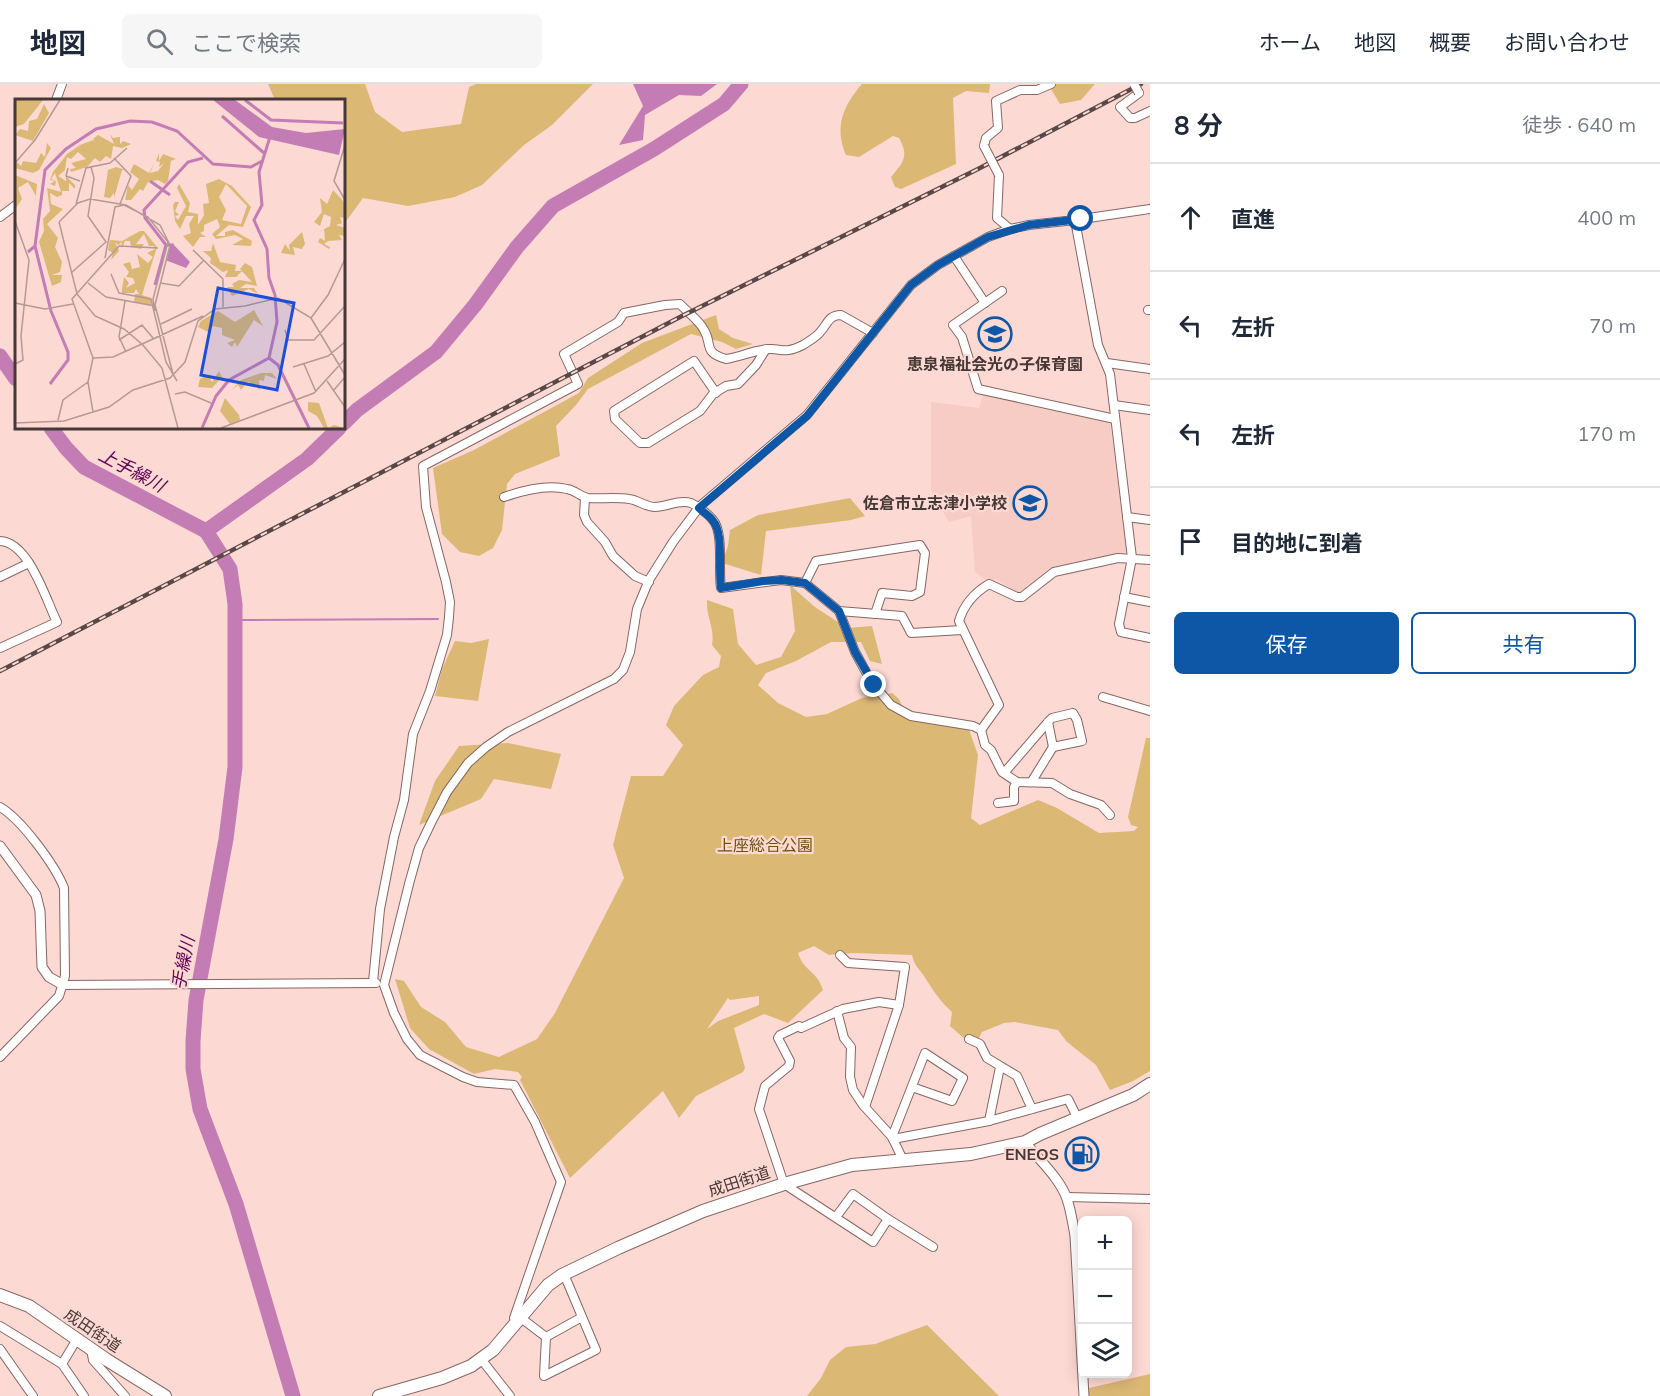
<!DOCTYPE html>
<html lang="ja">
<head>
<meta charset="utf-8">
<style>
  body { margin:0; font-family:Mulish,"Noto Sans JP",sans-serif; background:#f6f6f7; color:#1f2937 }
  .controls { position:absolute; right:18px; bottom:18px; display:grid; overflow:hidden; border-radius:9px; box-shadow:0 3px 15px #0003 }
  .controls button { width:54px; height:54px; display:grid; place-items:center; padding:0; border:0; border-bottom:2px solid #e0e1e3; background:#fff; color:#1f2937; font:30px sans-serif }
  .stop { position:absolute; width:18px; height:18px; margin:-14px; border:4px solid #0d57a6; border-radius:50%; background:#fff }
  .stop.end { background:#0d57a6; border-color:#fff; box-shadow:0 2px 6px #0008 }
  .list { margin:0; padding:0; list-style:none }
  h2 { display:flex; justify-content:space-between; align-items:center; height:78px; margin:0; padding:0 24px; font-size:26px }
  h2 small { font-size:20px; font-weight:400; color:#747a83 }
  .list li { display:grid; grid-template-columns:39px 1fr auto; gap:18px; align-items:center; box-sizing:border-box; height:108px; padding:0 24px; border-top:2px solid #e0e1e3 }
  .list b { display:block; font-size:22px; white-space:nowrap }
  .list em { font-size:20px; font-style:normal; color:#747a83 }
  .actions { display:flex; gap:12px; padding:18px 24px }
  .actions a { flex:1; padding:14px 0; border:2px solid #0d57a6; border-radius:9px; text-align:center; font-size:21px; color:#0d57a6 }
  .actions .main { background:#0d57a6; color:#fff }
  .icon { flex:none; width:33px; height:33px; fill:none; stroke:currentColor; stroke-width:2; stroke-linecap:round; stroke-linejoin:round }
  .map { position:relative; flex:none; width:1150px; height:1312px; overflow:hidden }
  header { display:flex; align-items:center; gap:36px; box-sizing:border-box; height:84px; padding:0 30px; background:#fff; border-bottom:2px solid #e0e1e3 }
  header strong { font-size:28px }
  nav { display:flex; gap:33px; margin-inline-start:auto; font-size:21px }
  .search { width:420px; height:54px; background:#f6f6f7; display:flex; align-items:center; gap:15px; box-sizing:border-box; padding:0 21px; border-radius:9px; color:#747a83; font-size:22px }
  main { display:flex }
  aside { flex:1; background:#fff }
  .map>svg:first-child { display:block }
</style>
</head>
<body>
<header>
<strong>地図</strong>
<div class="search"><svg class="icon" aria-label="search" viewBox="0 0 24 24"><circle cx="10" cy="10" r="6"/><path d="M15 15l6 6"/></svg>ここで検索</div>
<nav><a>ホーム</a><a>地図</a><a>概要</a><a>お問い合わせ</a></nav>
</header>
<main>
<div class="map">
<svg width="1150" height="1312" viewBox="0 0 1150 1312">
  <rect width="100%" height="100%" fill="#fdd9d4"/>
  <polygon fill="#f7ccc5" points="983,310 1110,338 1127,468 1051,483 1018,509 996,495 986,496 975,488 971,432 949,438 931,406 931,318 979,324"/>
  <g fill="#dcb875" fill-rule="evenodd">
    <polygon points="268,0 365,0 375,28 402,48 461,40 469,3 476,0 593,0 552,41 524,61 482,101 455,113 408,122 363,114 344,140 344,16 275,16"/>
    <path d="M 862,0 L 990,0 L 989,9 L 966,7 L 953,14 L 956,80 L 901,105 L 895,103 L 891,93 C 904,78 909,72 899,54 L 893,52 L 859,73 L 846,71 C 834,43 843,22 862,0 Z"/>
    <polygon points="1048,0 1095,0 1081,16 1060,20"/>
    <polygon points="716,231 719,245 733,254 753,260 736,265 722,258 691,250 588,305 576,321 556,342 560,372 515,390 507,400 502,446 493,464 479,472 460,468 442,450 433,384 474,366 579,309 588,294 642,259"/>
    <polygon points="850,414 865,432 851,436 766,447 761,491 722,479 728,462 730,446 758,431"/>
    <path d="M 790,501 L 815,523 L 847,544 L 872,542 L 882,580 L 870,577 L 861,558 L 831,558 L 796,577 L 766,589 L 758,601 L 778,619 L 806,633 L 827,630 L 862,614 L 892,609 L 899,615 L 906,631 L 968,643 L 978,671 L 971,734 L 980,741 L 1038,716 L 1057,724 L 1099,749 L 1134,747 L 1138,743 L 1131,741 L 1128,733 L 1146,654 L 1150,654 L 1150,987 L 1133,997 L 1110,1006 L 1096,981 L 1067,958 L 1058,946 L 1015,938 L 1004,939 L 982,948 L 974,963 L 950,942 L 952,928 C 941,918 935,909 927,897 C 921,885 916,886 912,871 L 854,869 L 829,871 L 814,862 L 798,869 C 804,888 817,886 823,906 L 788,939 L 764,930 L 734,944 L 745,984 L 743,988 L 696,1012 L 679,1034 L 663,1007 L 570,1094 L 520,996 L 522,993 L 518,988 L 495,985 L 474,990 L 429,965 L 410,944 L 395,895 L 404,897 L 421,923 L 445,938 L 466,963 L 499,973 L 537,955 L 555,929 L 624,794 L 613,761 L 631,692 L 663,692 L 683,661 L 666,641 L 674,622 L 703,591 L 719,583 L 721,572 L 712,561 C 715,543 706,534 707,516 L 733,525 L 738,560 L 756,581 L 781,573 L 795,547 ZM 759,912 L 759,921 L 718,937 L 707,945 L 728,914 L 730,916 Z"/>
    <polygon points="489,555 478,617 435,612 442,585 455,557 471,559"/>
    <polygon points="508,659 561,670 551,705 494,695 481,715 419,741 435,697 459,662"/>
    <polygon points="927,1241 999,1312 807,1312 821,1294 830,1276 846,1263 875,1260"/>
    <polygon points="1150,1290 1150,1312 1089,1312 1089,1304"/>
  </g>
  <polygon fill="#c47cb5" points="633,0 717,0 701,12 679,11 645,31 643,56 619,61 643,22"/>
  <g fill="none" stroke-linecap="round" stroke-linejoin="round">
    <polyline stroke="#c47cb5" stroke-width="2" points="235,536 438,535"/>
    <g stroke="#c47cb5" stroke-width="15">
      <polyline points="0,272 16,295"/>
      <polyline points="344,339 357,326 436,268 475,221 517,163 553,122 654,65 724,20 741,0"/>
      <polyline points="51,344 66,364 84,383 206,447"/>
      <polyline points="206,447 230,485 235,520 235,683 226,755 196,916 193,957 193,985 200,1025 236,1120 293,1312"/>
      <polyline points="206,447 307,375 339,344"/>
    </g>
    <defs>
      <g id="minor">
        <polyline points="1139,9 1120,23 1130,34 1135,34 1150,27"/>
        <polyline points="56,16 62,0"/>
        <polyline points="984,62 986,54 998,44 996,17 1020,6 1037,6 1051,0"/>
        <polyline points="999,91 997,134 1010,145"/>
        <polyline points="0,133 16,121"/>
        <polyline points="1075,136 1098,261 1110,290 1132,474 1119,540 1121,548 1150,554"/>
        <polyline points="954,172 985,219"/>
        <polyline points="1002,207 953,241 962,253 978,305 1115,335"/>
        <polyline points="1148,226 1150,226"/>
        <polyline points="1107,279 1150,285"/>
        <polyline points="716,309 694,277 614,327 615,335 640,359 648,359 700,327 713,310 726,302 738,300 756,281 766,265"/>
        <polyline points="1114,321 1150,326"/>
        <path d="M 504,413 C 524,406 547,400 567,405 C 575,406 581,413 588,414 C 601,415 615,413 629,415 C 638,416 646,423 655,423 C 667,423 679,415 691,419 C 698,422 708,430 713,436 C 724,449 718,486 721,504 L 781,496 L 805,499 L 839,527 L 855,568 L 866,588 L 874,601 L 891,621 L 911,632 L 973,642 L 981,646 L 985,661 L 991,666 L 1002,688 L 1017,698 L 1052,699 L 1070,710 L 1101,721 L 1110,731"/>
        <polyline points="585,414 584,431 587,438 605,458 613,472 635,492 649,498"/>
        <polyline points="1127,433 1150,436"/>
        <path d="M 0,457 C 29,458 46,516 57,538 L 0,564"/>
        <polyline points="0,493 29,479"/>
        <polyline points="805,499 816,477 920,461 925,469 920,508 912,512 882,509 875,530"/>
        <polyline points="1124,513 1150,518"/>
        <polyline points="839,527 902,532 911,549 962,546"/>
        <polyline points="1103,613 1150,627"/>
        <path d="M 981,646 L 999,621 L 959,537 C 964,520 974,509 989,500 L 1017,513 L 1022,513 L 1054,488 L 1118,474 L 1150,476"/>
        <polyline points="1004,689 1048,638 1052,634 1073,629 1077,636 1082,657 1053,663 1048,638"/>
        <polyline points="1032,697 1053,663"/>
        <polyline points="998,719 1014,717 1014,703 1017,698"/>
        <path d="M 0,723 C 21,735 55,781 64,804 L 65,892 L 59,912 L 0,973"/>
        <polyline points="840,871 848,879 905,883 899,921 865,1023"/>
        <path d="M 373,898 L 380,825 L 394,753 L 404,716 L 413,650 L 430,607 L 447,551 L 449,533 L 450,518 L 446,498 L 426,423 L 423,382 L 578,300 L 564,270 L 618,238 L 624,229 L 665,221 L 680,220 C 687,228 699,236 704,246 C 713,260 702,268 726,275 C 739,273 750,268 762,266 C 781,262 781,272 803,261 C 809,257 817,253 821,247 C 828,239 829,231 841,231 L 873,249"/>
        <polyline points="63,901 376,899"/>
        <polyline points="899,921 879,918 843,925 801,944 799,942 780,951 778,954 790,977 789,982 765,1002 759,1025 784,1100 873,1158 888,1135 933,1163"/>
        <polyline points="837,927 844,954 851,963 850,993 853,1006 863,1021 892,1053 903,1076"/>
        <polyline points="969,955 980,960 987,974 1017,992 1032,1025"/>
        <polyline points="989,1037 1000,983"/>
        <polyline points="892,1053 925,969 963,994 952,1017 912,1003"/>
        <polyline points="893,1055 989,1037 1068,1015 1078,1035"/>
        <polyline points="1067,1113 1150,1115"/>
        <polyline points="836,1133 853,1110 888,1135"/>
        <polyline points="564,1190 596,1266 544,1292 546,1253 582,1233"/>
        <polyline points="521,1234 546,1253"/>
        <polyline points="518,1237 514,1234 561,1098 535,1038 514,1001 477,998 463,993 420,971 407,955 394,929 384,901 409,800 419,764 431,739 447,708 468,679 486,663 508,648 614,595 623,586 630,568 637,525 649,496 673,458 700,422 807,331 911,201 938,181 988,153 1010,145 1029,141 1075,136 1150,125"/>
        <polyline points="0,1242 62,1280 84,1312"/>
        <polyline points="0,1265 33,1312"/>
        <polyline points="91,1265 93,1276 125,1312"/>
        <polyline points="481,1275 510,1312"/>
        <polyline points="62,1280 77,1255"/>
      </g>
      <g id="tertiary">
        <polyline points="0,762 36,811 40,827 42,883 49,893 63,901"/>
        <path d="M 1025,1058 C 1038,1075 1060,1094 1067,1115 C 1071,1127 1073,1140 1075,1152 L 1084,1312"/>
      </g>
      <g id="trunk">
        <polyline points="0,1211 29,1222 107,1276 165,1312"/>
        <polyline points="379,1312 442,1294 471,1282 493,1266 548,1201 562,1191 618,1164 703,1127 784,1100 852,1081 971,1070 1025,1058 1040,1050 1133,1011 1150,1000"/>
      </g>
    </defs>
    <use href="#minor" stroke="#866762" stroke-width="10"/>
    <use href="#tertiary" stroke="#866762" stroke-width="11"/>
    <use href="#trunk" stroke="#866762" stroke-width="14"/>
    <use href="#minor" stroke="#fff" stroke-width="8"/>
    <use href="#tertiary" stroke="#fff" stroke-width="9"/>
    <use href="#trunk" stroke="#fff" stroke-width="12"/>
    <defs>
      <polyline id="rail" points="0,587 682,232 978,85 1141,0"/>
    </defs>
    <use href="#rail" stroke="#594846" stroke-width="4.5"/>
    <use href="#rail" stroke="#fdd9d4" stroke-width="2" stroke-dasharray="7" stroke-linecap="butt"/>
    <defs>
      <g id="minor-bridge">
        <polyline points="1134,0 1139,9"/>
        <polyline points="984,62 999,91"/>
      </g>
    </defs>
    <use href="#minor-bridge" stroke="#866762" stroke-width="10" stroke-linecap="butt"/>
    <use href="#minor-bridge" stroke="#fff" stroke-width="8"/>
  </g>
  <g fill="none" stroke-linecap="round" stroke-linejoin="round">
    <path stroke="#0d57a6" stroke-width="8" d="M 874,601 L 855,568 L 839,527 L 805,499 L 782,496 L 763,497 L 721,504 C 718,486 724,449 713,437 C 710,432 703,428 699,424 L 807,332 L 911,201 L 938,181 L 988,153 L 1029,141 L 1081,135"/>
  </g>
  <defs>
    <symbol id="school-ring" viewBox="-11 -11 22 22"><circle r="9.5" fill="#fdd9d4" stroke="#0d57a6" stroke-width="1.5"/><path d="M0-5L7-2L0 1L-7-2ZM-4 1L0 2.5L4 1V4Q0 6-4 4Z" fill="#0d57a6"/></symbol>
    <symbol id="fuel-ring" viewBox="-11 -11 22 22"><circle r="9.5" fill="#fdd9d4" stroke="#0d57a6" stroke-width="1.5"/><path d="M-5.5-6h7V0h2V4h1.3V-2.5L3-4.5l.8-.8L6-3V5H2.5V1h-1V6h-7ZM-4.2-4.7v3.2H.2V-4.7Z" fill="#0d57a6"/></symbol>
  </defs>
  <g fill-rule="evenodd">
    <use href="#school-ring" x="976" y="231" width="38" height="38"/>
    <use href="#school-ring" x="1011" y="400" width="38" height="38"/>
    <use href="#fuel-ring" x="1063" y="1051" width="38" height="38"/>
  </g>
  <g text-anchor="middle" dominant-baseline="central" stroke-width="4.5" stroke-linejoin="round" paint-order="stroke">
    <g font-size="16" font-weight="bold" fill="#463836" stroke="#fdd9d4" text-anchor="end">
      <text x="995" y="280" text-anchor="middle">恵泉福祉会光の子保育園</text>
      <text x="1007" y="419">佐倉市立志津小学校</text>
      <text x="1059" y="1070">ENEOS</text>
    </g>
    <g font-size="16" fill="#6e500d" stroke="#fdd9d4">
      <text x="765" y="761">上座総合公園</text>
    </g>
    <g font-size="16" fill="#463836" stroke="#fdd9d4">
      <text transform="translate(739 1097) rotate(-18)">成田街道</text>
      <text transform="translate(93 1246) rotate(34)">成田街道</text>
    </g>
    <g font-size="18" font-style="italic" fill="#600454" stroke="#fdd9d4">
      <text transform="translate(132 386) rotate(28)">上手繰川</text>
      <text transform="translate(183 879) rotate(-79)">手繰川</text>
    </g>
  </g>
  <g transform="translate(15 15)">
    <rect width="330" height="330" fill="#fdd9d4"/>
    <path d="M 0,1 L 28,1 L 9,25 L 0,28 ZM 29,5 L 34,14 L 18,42 L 0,36 L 5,30 L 13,32 L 14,22 L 22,20 ZM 95,35 L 98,39 L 105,38 L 105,45 L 108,42 L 116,45 L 107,49 L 98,47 L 96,60 L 91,57 L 85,63 L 80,59 L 72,68 L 56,73 L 55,70 L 61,69 L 56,64 L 71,60 L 63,53 L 56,60 L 52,58 L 50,71 L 43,77 L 51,82 L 51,77 L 60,86 L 60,90 L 54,84 L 54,92 L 47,92 L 47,96 L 42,98 L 35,94 L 36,105 L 48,110 L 32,125 L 43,139 L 40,148 L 47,163 L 45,173 L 37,176 L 47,176 L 46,183 L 37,187 L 24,143 L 29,132 L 28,120 L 35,112 L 32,89 L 46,93 L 40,74 L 36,80 L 41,82 L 40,87 L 35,85 L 40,82 L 35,81 L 38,73 L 52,55 L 65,46 L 78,41 L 80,44 L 78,40 L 83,36 L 99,45 ZM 32,44 L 36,49 L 24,71 L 18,74 L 0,69 L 2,63 L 6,67 L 8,62 L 21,64 L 26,54 L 30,58 ZM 144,54 L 144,62 L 148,55 L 161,60 L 156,62 L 153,82 L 150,85 L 143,81 L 133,83 L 128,92 L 125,90 L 116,101 L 110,101 L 113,86 L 117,91 L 124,80 L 115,73 L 119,65 L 134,74 L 139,64 L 135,74 L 143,72 L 149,64 L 144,68 L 145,63 L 141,62 ZM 101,68 L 111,71 L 107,71 L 99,99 L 99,94 L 95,99 L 89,98 L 93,71 ZM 0,76 L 22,85 L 20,106 L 21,97 L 13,83 L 3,89 L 7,100 L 1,109 ZM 204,80 L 217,87 L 236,108 L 228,128 L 214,126 L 201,137 L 210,137 L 210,133 L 218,131 L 237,142 L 236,147 L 217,146 L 228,140 L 220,136 L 201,140 L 197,135 L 205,128 L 202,120 L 189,126 L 189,132 L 185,134 L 191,138 L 185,138 L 178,148 L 168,137 L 176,134 L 174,125 L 179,117 L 171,117 L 165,130 L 160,122 L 158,106 L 160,103 L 164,103 L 160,112 L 164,116 L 160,117 L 163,121 L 171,107 L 162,89 L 164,85 L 175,104 L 173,113 L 183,115 L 183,126 L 189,116 L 188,105 L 194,104 L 191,85 ZM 211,85 L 232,107 L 226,125 L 207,121 L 211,111 L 204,98 ZM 318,91 L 330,104 L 330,119 L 325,118 L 327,124 L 321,126 L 330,129 L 330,137 L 324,136 L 327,141 L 313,142 L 309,145 L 315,148 L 314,150 L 303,143 L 305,139 L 310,142 L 309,130 L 302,134 L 315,127 L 316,118 L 309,115 L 305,127 L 299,123 L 307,113 L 305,99 L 312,105 ZM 125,132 L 129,132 L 142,148 L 127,196 L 136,199 L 136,206 L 119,203 L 120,195 L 124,195 L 121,190 L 119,194 L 107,194 L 107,190 L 109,178 L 114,184 L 111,189 L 120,184 L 118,179 L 111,178 L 114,173 L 108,165 L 115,163 L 117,170 L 125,168 L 122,155 L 133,164 L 138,158 L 132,154 L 140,150 L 139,147 L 134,147 L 129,135 L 121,145 L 129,145 L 126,150 L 116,148 L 115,142 L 110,142 L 108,147 L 106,149 L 107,143 L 103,146 L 100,143 L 104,152 L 96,161 L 98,154 L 93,151 L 95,141 L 107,142 ZM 287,133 L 290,145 L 287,150 L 278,148 L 280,156 L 266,154 L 270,145 L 275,152 L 274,146 ZM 198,144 L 205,163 L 221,166 L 220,172 L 227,172 L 221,178 L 210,178 L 213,171 L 208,173 L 195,164 L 196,159 L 188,152 L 196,152 ZM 230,164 L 237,168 L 242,187 L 231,185 L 225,189 L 239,189 L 243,195 L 234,190 L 217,197 L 212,188 L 219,188 L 217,185 L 224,181 L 237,183 L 225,170 ZM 239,211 L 248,227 L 239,221 L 222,248 L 220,243 L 217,248 L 212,244 L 220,241 L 207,236 L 207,229 L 198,227 L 193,233 L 183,228 L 186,222 L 203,212 L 220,223 ZM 204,272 L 207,278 L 197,289 L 183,288 L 185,280 L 193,276 L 197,283 ZM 246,274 L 257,274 L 262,280 L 250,276 L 249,282 L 244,281 L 245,291 L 233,282 L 226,291 L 223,286 L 216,292 L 226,281 ZM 210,299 L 224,316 L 225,321 L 215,325 L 205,312 ZM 293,303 L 304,304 L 313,329 L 319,326 L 329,329 L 309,329 L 302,317 L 293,312 Z" fill="#dcb875" fill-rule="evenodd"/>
    <path d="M 198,1 L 220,1 L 257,28 L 291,34 L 330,30 L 324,56 L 244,38 ZM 158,145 L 175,163 L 171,169 L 153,162 Z" fill="#c47cb5"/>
    <path fill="none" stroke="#c47cb5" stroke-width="3" d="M 230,1 L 256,21 L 328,24M 207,17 L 249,54M 135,82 L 155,96M 20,147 L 30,71 L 51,50 L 81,30 L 115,22 L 137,23 L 162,32 L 198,65 L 236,68 L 247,62M 13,153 L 20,147 L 36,212 L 53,253 L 53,261 L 35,285M 153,162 L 157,146 L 151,146 L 130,119 L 129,111 L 173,63 L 188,59M 140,186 L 151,146M 254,259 L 262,223 L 260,196 L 254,179 L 252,150 L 239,121 L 247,106 L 244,73 L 255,38M 254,259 L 263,266 L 294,329M 187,329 L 201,297 L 214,281 L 254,259"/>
    <path fill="none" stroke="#b49995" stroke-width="1.5" d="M 330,46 L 319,82 L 330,101M 99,59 L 116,77 L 105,105M 0,64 L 20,41 L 45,1M 53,69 L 51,77 L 65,82M 61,105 L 71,69 L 95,64 L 112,49M 0,122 L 14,161 L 6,237 L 8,261 L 0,265M 44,123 L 63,104 L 75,100 L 111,106 L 145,126 L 155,146 L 140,206 L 158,275M 44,123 L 62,195 L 80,217 L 109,230 L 127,245 L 188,217M 178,151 L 208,180 L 208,208M 90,159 L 100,108 L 109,106 L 133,118 L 153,143 L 138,200 L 140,212M 56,174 L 91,143 L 73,117 L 79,79 L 76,68M 96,175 L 104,194 L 136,200 L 151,263 L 162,282M 73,184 L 91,198 L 140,207M 145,184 L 164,187 L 188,162M 110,202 L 104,238 L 111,253M 0,204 L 30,210 L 58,205M 296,219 L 330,276M 146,225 L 177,210M 270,231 L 273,241 L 299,241 L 330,207M 104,241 L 127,226 L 138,239M 78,259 L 98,258 L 127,245 L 147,269 L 163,329M 289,265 L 301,293M 278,268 L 313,257 L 330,243M 312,282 L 330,308M 318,292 L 330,278M 160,295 L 170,293 L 196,304M 78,313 L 73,283 L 78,259 L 57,200 L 104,147 L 143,149M 43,321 L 48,301 L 73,283M 0,324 L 49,322 L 94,308 L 118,291 L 155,279 L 170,263 L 183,222 L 200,210 L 230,207 L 263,199 L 296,219 L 313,196 L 330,160M 206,329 L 299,294 L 330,260"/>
    <path fill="#1d4ed8" fill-opacity="0.15" stroke="#1d4ed8" stroke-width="3" d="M 203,189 L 279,204 L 262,291 L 186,276 Z"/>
    <rect width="330" height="330" fill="none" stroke="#463836" stroke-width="3"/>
  </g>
</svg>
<div class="controls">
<button>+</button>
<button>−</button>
<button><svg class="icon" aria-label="layers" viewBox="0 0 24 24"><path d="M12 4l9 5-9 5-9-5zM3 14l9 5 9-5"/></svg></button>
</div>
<div class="stop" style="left:1081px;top:135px"></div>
<div class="stop end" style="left:874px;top:601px"></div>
</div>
<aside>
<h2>8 分<small>徒歩 · 640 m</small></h2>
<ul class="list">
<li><svg class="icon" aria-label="ahead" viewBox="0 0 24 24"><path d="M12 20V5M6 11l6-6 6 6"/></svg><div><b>直進</b></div><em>400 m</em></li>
<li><svg class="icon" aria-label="left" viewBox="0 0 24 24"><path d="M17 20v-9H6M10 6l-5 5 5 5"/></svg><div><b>左折</b></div><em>70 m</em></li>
<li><svg class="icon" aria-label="left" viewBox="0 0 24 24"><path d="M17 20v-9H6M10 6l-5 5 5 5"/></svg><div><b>左折</b></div><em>170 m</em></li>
<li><svg class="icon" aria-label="arrive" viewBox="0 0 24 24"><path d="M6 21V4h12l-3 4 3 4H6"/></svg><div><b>目的地に到着</b></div></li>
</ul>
<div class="actions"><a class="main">保存</a><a>共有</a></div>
</aside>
</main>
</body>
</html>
